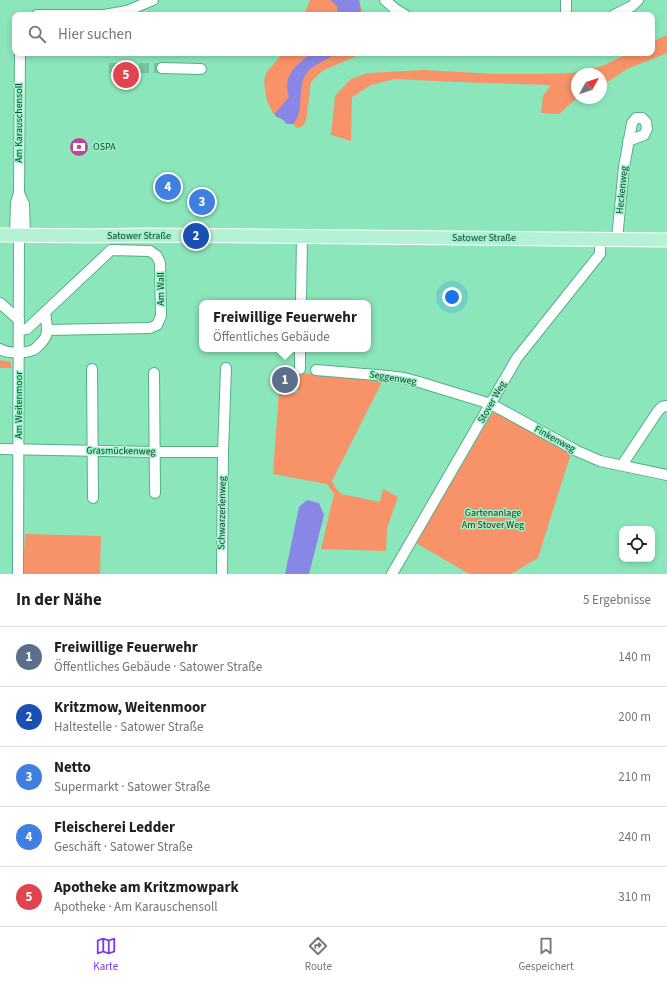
<!DOCTYPE html>
<html lang="de">
<head>
<meta charset="utf-8">
<style>
  body { margin:0; font-family:"Source Sans 3",sans-serif; background:#f2f2f2; color:#202124 }
  .controls { position:absolute; right:12px; bottom:12px; display:grid; overflow:hidden; border-radius:8px; box-shadow:0 2px 6px #0003 }
  .controls button { width:36px; height:36px; display:grid; place-items:center; padding:0; border:0; border-bottom:1px solid #e0e0e0; background:#fff; color:#202124; font:20px sans-serif }
  .compass { position:absolute; left:571px; top:68px; width:36px; height:36px; border-radius:50%; background:#fff; box-shadow:0 2px 6px #0003; rotate:51deg }
  .you { position:absolute; left:452px; top:297px; width:14px; height:14px; margin:-10px; border:3px solid #fff; border-radius:50%; background:#1a73e8; box-shadow:0 0 0 6px #1a73e833 }
  .badge { display:grid; place-items:center; width:26px; height:26px; border-radius:50%; background:#7c3aed; color:#fff; font-size:13px; font-weight:700 }
  .pin { position:absolute; translate:-50% -50%; border:2px solid #fff; box-shadow:0 1px 4px #0006 }
  .popup { position:absolute; left:199px; top:300px; width:172px; height:52px; box-sizing:border-box; display:grid; place-content:center; border-radius:8px; background:#fff; filter:drop-shadow(0 1px 3px #0005); font-size:13px; white-space:nowrap; color:#757577 }
  .popup b { font-size:15px; color:#202124 }
  .popup::after { content:''; position:absolute; left:50%; top:100%; margin-left:-8px; border:8px solid transparent; border-top-color:#fff }
  .list { margin:0; padding:0; list-style:none }
  h2 { display:flex; justify-content:space-between; align-items:center; height:52px; margin:0; padding:0 16px; font-size:17px }
  h2 small { font-size:13px; font-weight:400; color:#757577 }
  .list li { display:grid; grid-template-columns:26px 1fr auto; gap:12px; align-items:center; box-sizing:border-box; height:60px; padding:0 16px; border-top:1px solid #e0e0e0 }
  .list b { display:block; font-size:15px; white-space:nowrap }
  .list p { margin:0; font-size:13px; white-space:nowrap; color:#757577 }
  .list em { font-size:13px; font-style:normal; color:#757577 }
  .icon { flex:none; width:22px; height:22px; fill:none; stroke:currentColor; stroke-width:2; stroke-linecap:round; stroke-linejoin:round }
  .map { position:relative; flex:none; width:667px; height:574px; overflow:hidden }
  .search { position:absolute; background:#fff; box-shadow:0 2px 6px #0003; left:12px; right:12px; top:12px; height:44px; display:flex; align-items:center; gap:10px; box-sizing:border-box; padding:0 14px; border-radius:8px; color:#757577; font-size:15px }
  .sheet { height:352px; background:#fff }
  nav { display:flex; justify-content:space-around; align-items:center; box-sizing:border-box; height:56px; border-top:1px solid #e0e0e0; background:#fff; font-size:11px; color:#757577 }
  nav a { display:grid; justify-items:center; gap:2px }
  nav .on { color:#7c3aed }
  .map>svg:first-child { display:block }
</style>
</head>
<body>
<div class="map">
<svg width="667" height="574" viewBox="0 0 667 574">
  <rect width="100%" height="100%" fill="#8be6bb"/>
  <g fill="#f89268">
    <polygon points="310,0 359,0 363,15 304,15"/>
    <polygon points="667,35 667,53 627,69 609,81 601,83 601,74 577,74 577,98 559,114 541,113 543,96 551,85 457,82 394,79 371,85 352,97 351,141 331,135 335,96 351,79 368,73 424,70 495,74 539,74 572,73 602,66 629,53 652,53 652,42"/>
    <polygon points="283,53 362,53 361,54 322,71 311,82 306,121 303,126 297,128 293,124 287,124 282,119 277,117 273,113 267,101 264,81 266,73"/>
    <polygon points="0,360 11,362 11,368 0,368"/>
    <polygon points="300,373 384,378 332,481 335,487 341,494 380,502 383,489 398,497 387,528 386,551 321,549 334,494 327,484 273,474 279,391 297,393"/>
    <polygon points="493,412 571,453 538,558 511,574 469,574 416,543"/>
    <polygon points="25,534 101,536 100,574 23,574"/>
  </g>
  <g fill="#8987e5">
    <polygon points="330,0 359,0 361,15 338,15 337,6"/>
    <path d="M 312,53 L 338,53 C 331,57 312,66 308,71 C 295,86 306,111 293,124 L 287,124 L 282,119 L 277,117 L 275,115 L 275,113 C 281,108 284,102 289,97 C 288,93 287,90 287,87 C 287,71 301,61 312,53 Z"/>
    <polygon points="307,500 319,503 324,515 309,574 285,574 299,507"/>
  </g>
  <g fill="none" stroke-linecap="round" stroke-linejoin="round">
    <polyline stroke="#74c59f" stroke-width="10" stroke-dasharray="10 5" stroke-linecap="butt" points="109,68 162,68"/>
    <defs>
      <g id="minor">
        <polyline points="385,0 395,9 405,15"/>
        <polyline points="566,0 566,15"/>
        <polyline points="37,15 104,15 127,11 153,0"/>
        <polyline points="614,15 632,6 638,0"/>
        <polyline points="162,68 201,69"/>
        <polyline points="19,193 24,204 25,235"/>
        <polyline points="15,235 16,203 19,193 20,53"/>
        <polyline points="617,239 624,167 632,123 636,118 642,118 646,122 647,129 644,135 628,141"/>
        <polyline points="0,303 19,320"/>
        <polyline points="301,303 302,237"/>
        <polyline points="19,330 27,329 111,250 150,251 157,256 160,263 161,316 157,325 150,328 47,330"/>
        <path d="M 0,349 C 7,354 26,353 33,350 C 36,349 45,339 46,336 C 48,331 46,318 45,312"/>
        <polyline points="92,369 93,498"/>
        <polyline points="300,369 300,349"/>
        <polyline points="316,370 388,376 404,378 419,382 491,404 577,451 600,461 667,475"/>
        <polyline points="154,373 155,493"/>
        <polyline points="0,449 155,452 223,452"/>
        <polyline points="622,465 658,411 662,407 667,406"/>
        <polyline points="18,574 19,235"/>
        <polyline points="222,574 223,452 226,368"/>
        <polyline points="392,574 517,358 600,254 600,239"/>
      </g>
      <polyline id="major" points="0,235 91,236 145,235 667,240"/>
    </defs>
    <use href="#minor" stroke="#54af87" stroke-width="12"/>
    <use href="#major" stroke="#fff" stroke-width="15"/>
    <use href="#minor" stroke="#fff" stroke-width="10"/>
    <use href="#major" stroke="#b4f1d5" stroke-width="13"/>
  </g>
  <defs>
    <symbol id="bank-disc" viewBox="-11 -11 22 22"><circle r="9.5" fill="#bf4598" stroke="#98f3c8"/><path d="M-6-4H6V4H-6ZM0-2.3a2.3 2.3 0 1 0 0 4.6a2.3 2.3 0 1 0 0-4.6Z" fill="#fff"/></symbol>
  </defs>
  <g fill-rule="evenodd">
    <use href="#bank-disc" x="68" y="136" width="22" height="22"/>
  </g>
  <g text-anchor="middle" dominant-baseline="central" stroke-width="3" stroke-linejoin="round" paint-order="stroke">
    <g font-size="10" fill="#1a4130" stroke="#98f3c8">
      <text transform="translate(19 123) rotate(-90)">Am Karauschensoll</text>
      <text transform="translate(622 190) rotate(-84)">Heckenweg</text>
      <text x="139" y="236">Satower Straße</text>
      <text x="484" y="238">Satower Straße</text>
      <text transform="translate(161 289) rotate(-90)">Am Wall</text>
      <text transform="translate(393 378) rotate(9)">Seggenweg</text>
      <text transform="translate(492 402) rotate(-60)">Stover Weg</text>
      <text transform="translate(19 405) rotate(-90)">Am Weitenmoor</text>
      <text transform="translate(555 439) rotate(29)">Finkenweg</text>
      <text transform="translate(121 451) rotate(1)">Grasmückenweg</text>
      <text transform="translate(222 513) rotate(-89)">Schwarzerlenweg</text>
    </g>
    <g font-size="10" fill="#1a4130" stroke="#98f3c8" text-anchor="start">
      <text x="93" y="147">OSPA</text>
    </g>
    <g font-size="10" fill="#471f0e" stroke="#98f3c8">
      <text x="493" y="513">Gartenanlage<tspan x="493" dy="12">Am Stover Weg</tspan></text>
    </g>
  </g>
</svg>
<div class="controls">
<button><svg class="icon" aria-label="locate" viewBox="0 0 24 24"><circle cx="12" cy="12" r="6"/><path d="M12 2v4M12 18v4M2 12h4M18 12h4"/></svg></button>
</div>
<svg class="compass" viewBox="-18 -18 36 36"><path d="M0-13l5 13h-10z" fill="#e53935"/><path d="M0 13l5-13h-10z" fill="#757577"/></svg>
<div class="you"></div>
<div class="pin badge" style="left:285px;top:380px;background:#5c6f8a">1</div>
<div class="popup"><b>Freiwillige Feuerwehr</b>Öffentliches Gebäude</div>
<div class="pin badge" style="left:196px;top:236px;background:#1a4fb4">2</div>
<div class="pin badge" style="left:202px;top:202px;background:#3f7fe0">3</div>
<div class="pin badge" style="left:168px;top:187px;background:#3f7fe0">4</div>
<div class="pin badge" style="left:126px;top:75px;background:#e0444e">5</div>
<div class="search"><svg class="icon" aria-label="search" viewBox="0 0 24 24"><circle cx="10" cy="10" r="6"/><path d="M15 15l6 6"/></svg>Hier suchen</div>
</div>
<section class="sheet">
<h2>In der Nähe<small>5 Ergebnisse</small></h2>
<ul class="list">
<li><span class="badge" style="background:#5c6f8a">1</span><div><b>Freiwillige Feuerwehr</b><p>Öffentliches Gebäude · Satower Straße</p></div><em>140 m</em></li>
<li><span class="badge" style="background:#1a4fb4">2</span><div><b>Kritzmow, Weitenmoor</b><p>Haltestelle · Satower Straße</p></div><em>200 m</em></li>
<li><span class="badge" style="background:#3f7fe0">3</span><div><b>Netto</b><p>Supermarkt · Satower Straße</p></div><em>210 m</em></li>
<li><span class="badge" style="background:#3f7fe0">4</span><div><b>Fleischerei Ledder</b><p>Geschäft · Satower Straße</p></div><em>240 m</em></li>
<li><span class="badge" style="background:#e0444e">5</span><div><b>Apotheke am Kritzmowpark</b><p>Apotheke · Am Karauschensoll</p></div><em>310 m</em></li>
</ul>
</section>
<nav>
<a class="on"><svg class="icon" aria-label="map" viewBox="0 0 24 24"><path d="M3 6l6-2 6 2 6-2v14l-6 2-6-2-6 2zM9 4v14M15 6v14"/></svg>Karte</a>
<a><svg class="icon" aria-label="directions" viewBox="0 0 24 24"><path d="M12 3l9 9-9 9-9-9zM9 14v-3h6M13 9l2 2-2 2"/></svg>Route</a>
<a><svg class="icon" aria-label="saved" viewBox="0 0 24 24"><path d="M7 4h10v16l-5-4-5 4z"/></svg>Gespeichert</a>
</nav>
</body>
</html>
